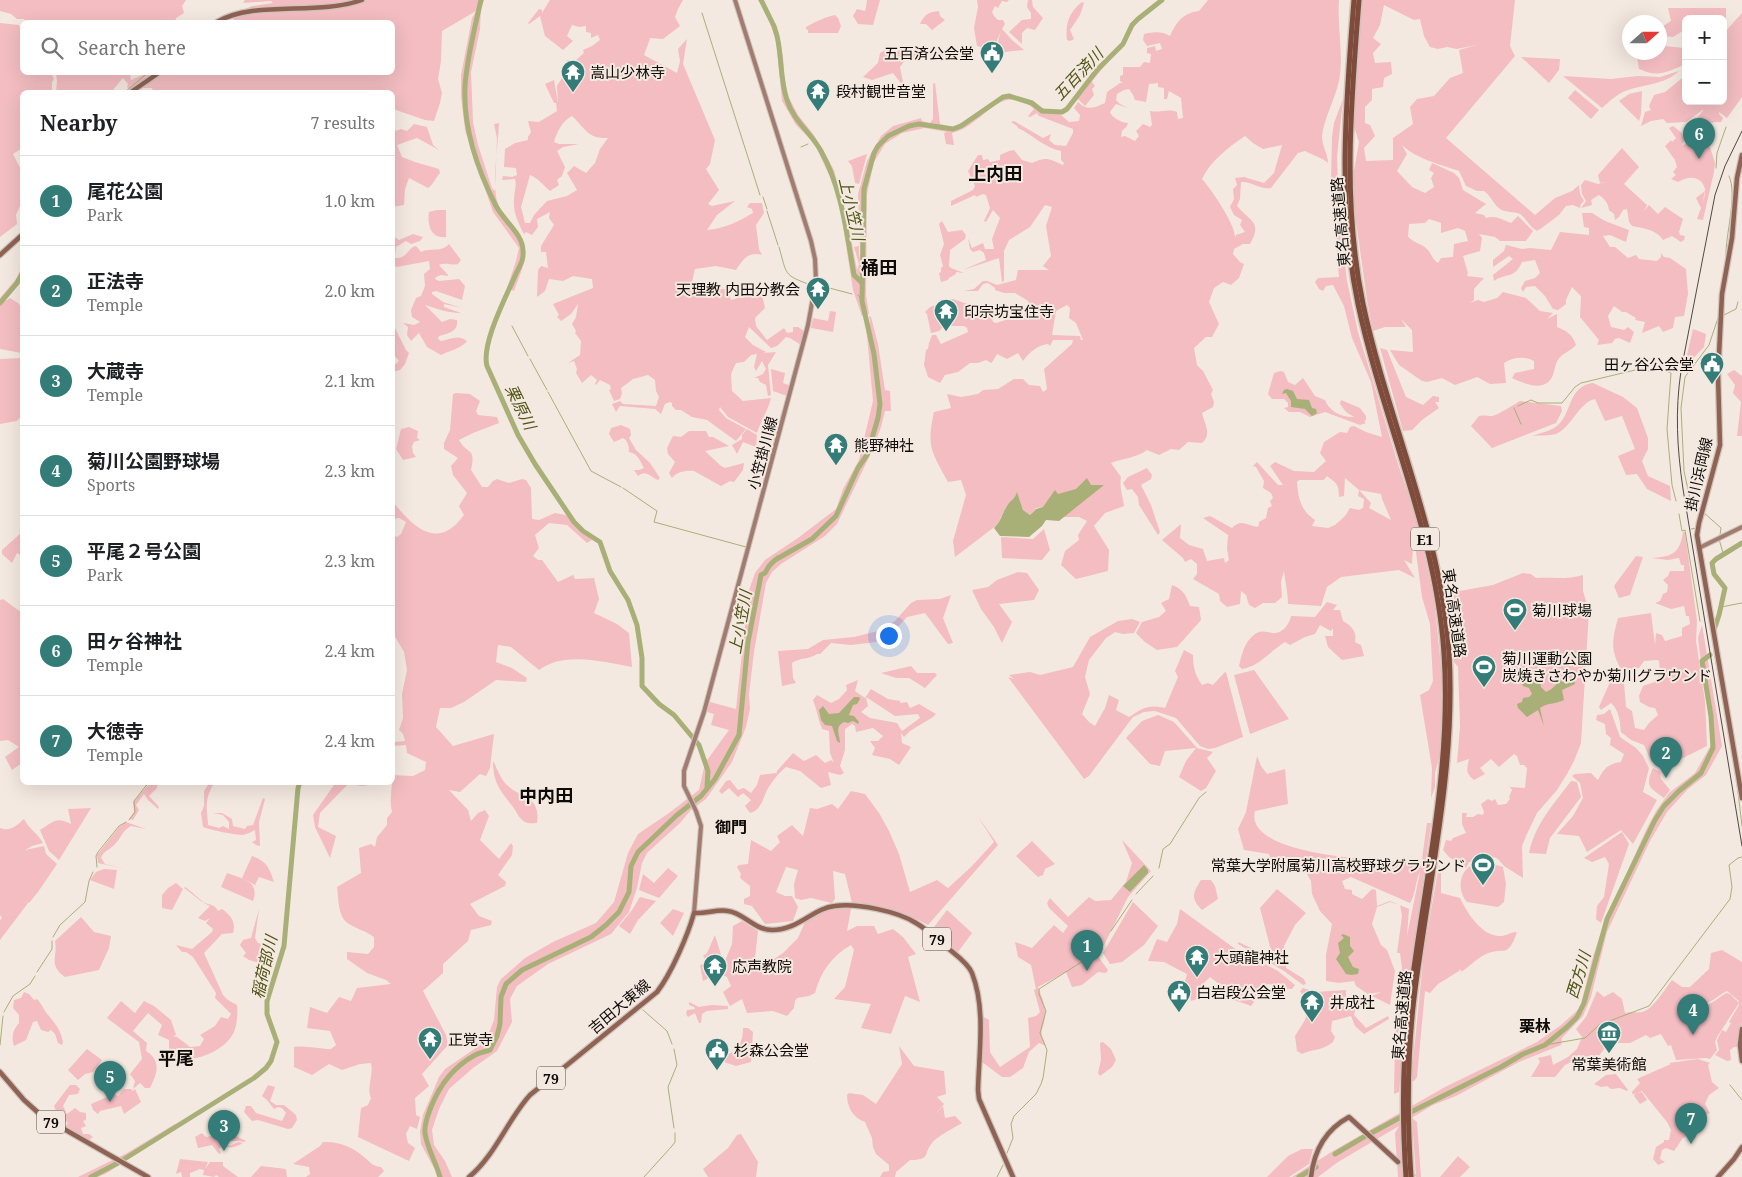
<!DOCTYPE html>
<html lang="en">
<head>
<meta charset="utf-8">
<style>
  body { margin:0; font-family:"Noto Serif","Noto Sans JP",serif; background:#f2f2f2; color:#202124 }
  .controls { position:absolute; right:15px; top:15px; display:grid; overflow:hidden; border-radius:8px; box-shadow:0 5px 20px #0002 }
  .controls button { width:45px; height:45px; display:grid; place-items:center; padding:0; border:0; border-bottom:1px solid #e0e0e0; background:#fff; color:#202124; font:25px sans-serif }
  .compass { position:absolute; left:1622px; top:15px; width:45px; height:45px; border-radius:50%; background:#fff; box-shadow:0 5px 20px #0002; rotate:69deg }
  .you { position:absolute; left:888px; top:635px; width:18px; height:18px; margin:-12px; border:4px solid #fff; border-radius:50%; background:#1a73e8; box-shadow:0 0 0 8px #1a73e833 }
  .badge { display:grid; place-items:center; width:32px; height:32px; border-radius:50%; background:#337c78; color:#fff; font-size:16px; font-weight:700 }
  .pin { position:absolute; translate:-50% -41px; filter:drop-shadow(0 1px 2px #0008) }
  .pin::after { content:''; position:absolute; top:26px; width:18px; height:15px; background:inherit; clip-path:polygon(0 0,100% 0,50% 100%) }
  .list { margin:0; padding:0; list-style:none }
  h2 { display:flex; justify-content:space-between; align-items:center; height:65px; margin:0; padding:0 20px; font-size:21px }
  h2 small { font-size:16px; font-weight:400; color:#757577 }
  .list li { display:grid; grid-template-columns:32px 1fr auto; gap:15px; align-items:center; box-sizing:border-box; height:90px; padding:0 20px; border-top:1px solid #e0e0e0 }
  .list b { display:block; font-size:19px; white-space:nowrap }
  .list p { margin:0; font-size:16px; white-space:nowrap; color:#757577 }
  .list em { font-size:16px; font-style:normal; color:#757577 }
  .icon { flex:none; width:28px; height:28px; fill:none; stroke:currentColor; stroke-width:2; stroke-linecap:round; stroke-linejoin:round }
  .map { position:relative; flex:none; width:1742px; height:1177px; overflow:hidden }
  .search { position:absolute; background:#fff; box-shadow:0 5px 20px #0002; left:20px; top:20px; width:375px; height:55px; display:flex; align-items:center; gap:12px; box-sizing:border-box; padding:0 18px; border-radius:8px; color:#757577; font-size:19px }
  .panel { position:absolute; background:#fff; box-shadow:0 5px 20px #0002; left:20px; top:90px; width:375px; height:695px; border-radius:8px }
  .map>svg:first-child { display:block }
</style>
</head>
<body>
<div class="map">
<svg width="1742" height="1177" viewBox="0 0 1742 1177">
  <rect width="100%" height="100%" fill="#f4e9e0"/>
  <g fill="#f3bdc1" fill-rule="evenodd">
    <polygon points="0,0 186,0 182,6 184,13 176,18 175,22 26,22 24,19 17,19 11,14 0,11"/>
    <path d="M 245,0 L 484,0 L 481,9 L 480,29 L 471,72 L 473,122 L 478,145 L 492,188 L 495,191 L 497,138 L 494,124 L 499,123 C 498,147 493,174 496,196 C 499,219 526,231 525,254 C 524,268 518,279 514,291 L 507,288 L 516,261 L 519,248 L 493,212 L 465,130 L 461,96 L 461,75 L 472,18 L 476,11 L 442,31 L 441,61 L 438,79 L 442,93 L 440,103 L 434,121 L 425,120 L 393,109 L 392,92 L 153,92 L 152,88 L 140,88 L 163,73 L 392,72 L 392,22 L 233,22 L 234,17 L 230,16 L 252,6 L 273,3 L 271,1 L 243,3 Z"/>
    <path d="M 550,0 L 683,0 L 678,9 L 675,17 L 680,26 L 663,39 L 649,38 L 650,39 L 644,55 L 677,73 L 680,61 L 678,49 L 687,39 L 683,64 L 715,140 L 710,164 L 706,169 L 719,190 L 708,204 L 712,206 L 735,201 L 717,215 L 707,230 C 724,229 739,221 753,213 L 752,209 L 747,207 L 750,203 L 762,203 L 764,213 L 756,225 L 759,249 L 762,255 C 749,251 743,259 736,270 L 716,266 L 695,269 L 692,282 L 708,295 L 720,289 L 727,289 L 731,300 L 759,292 L 763,299 L 765,308 L 755,318 L 756,326 L 767,340 L 784,328 L 787,333 L 793,332 L 793,327 L 798,327 L 804,331 L 801,345 L 790,338 L 786,337 L 777,346 L 771,348 L 749,327 L 745,337 L 753,345 L 766,352 L 763,353 L 776,352 L 768,365 L 771,395 L 768,396 L 766,385 L 760,382 L 758,378 L 754,378 L 763,374 L 766,369 L 762,361 L 756,371 L 754,367 L 757,354 L 751,355 L 744,362 L 736,363 L 731,374 L 732,391 L 743,401 L 771,398 C 768,411 761,420 757,433 L 728,417 L 720,407 L 719,410 L 726,418 L 746,429 L 736,441 L 707,420 L 692,417 L 681,410 L 676,410 L 672,406 L 672,403 L 670,402 L 665,404 L 661,414 L 655,409 L 620,406 L 616,412 L 612,404 L 620,401 L 623,404 L 656,406 L 659,397 L 656,391 L 655,380 L 648,375 L 633,379 L 621,388 L 622,393 L 620,399 L 614,401 L 609,390 L 611,389 L 610,385 L 600,380 L 596,385 L 595,384 L 597,380 L 591,375 L 582,383 L 576,373 L 577,369 L 574,361 L 568,363 L 580,355 L 581,341 L 575,333 L 576,331 L 572,324 L 576,317 L 578,304 L 571,314 L 561,321 L 557,317 L 559,315 L 553,304 L 593,288 L 592,279 L 573,276 L 563,281 L 549,279 L 545,291 L 537,297 L 538,270 L 541,266 L 548,268 L 546,252 L 541,252 L 541,246 L 554,225 L 549,218 L 550,212 L 537,219 L 538,227 L 532,235 L 526,232 L 524,234 C 518,223 513,212 514,199 C 514,192 517,186 515,179 L 502,180 L 503,176 L 512,177 L 517,175 L 516,168 L 504,167 L 505,149 L 515,143 L 528,140 L 528,137 L 531,132 L 528,121 L 539,122 L 557,111 L 556,103 L 554,103 L 545,84 L 554,80 L 558,103 L 557,86 L 565,73 L 567,60 L 575,61 L 584,53 L 583,50 L 592,46 L 600,40 L 598,35 L 591,38 L 591,33 L 586,32 L 586,26 L 579,27 L 572,25 L 567,36 L 573,41 L 563,50 L 545,36 L 540,16 L 529,24 L 528,23 L 539,9 L 542,10 L 542,13 ZM 572,116 C 580,123 586,134 596,137 C 600,138 605,138 608,138 L 600,149 L 595,163 L 586,173 L 574,166 L 567,173 L 577,190 L 567,196 L 547,201 L 534,215 L 530,223 L 525,223 L 521,207 L 530,175 C 538,178 543,185 550,191 L 559,185 L 557,180 L 562,176 L 565,167 L 557,151 L 563,147 L 579,144 L 559,144 L 554,142 C 557,132 562,121 572,116 Z"/>
    <path d="M 758,0 L 764,0 L 778,31 L 783,57 L 784,74 L 787,94 L 798,115 L 814,135 L 834,170 L 851,238 L 857,270 L 859,264 L 854,247 L 859,246 L 859,260 L 860,254 L 858,194 L 867,161 L 881,136 L 893,126 L 921,118 L 922,121 L 930,123 L 933,119 L 933,84 L 935,83 L 940,124 L 952,127 L 961,123 L 1002,97 C 1027,90 1037,115 1063,110 L 1106,59 L 1123,41 L 1134,20 L 1163,0 L 1159,5 L 1138,20 L 1122,48 L 1113,56 L 1093,80 L 1092,82 L 1095,86 L 1092,89 L 1094,95 L 1085,106 L 1078,99 L 1070,108 L 1060,114 L 1069,122 L 1079,121 L 1080,115 L 1074,108 L 1078,102 C 1087,111 1094,108 1105,103 L 1107,92 L 1120,83 L 1123,83 L 1120,81 L 1120,76 L 1123,75 L 1123,67 L 1140,67 L 1144,62 L 1150,63 L 1151,54 L 1147,53 L 1147,48 L 1155,46 L 1156,51 L 1162,49 L 1160,43 L 1147,46 L 1143,40 L 1144,34 C 1153,32 1162,31 1170,36 C 1176,22 1183,13 1199,11 L 1208,0 L 1339,0 C 1337,27 1344,55 1339,81 C 1335,99 1323,121 1322,137 C 1322,146 1328,154 1328,163 C 1323,158 1312,155 1305,151 L 1298,153 L 1271,188 C 1260,190 1252,181 1241,182 L 1240,199 L 1237,206 C 1252,223 1262,222 1250,244 L 1243,244 L 1234,249 L 1233,254 L 1240,262 L 1244,264 L 1239,278 L 1231,285 L 1223,282 L 1214,288 L 1209,302 L 1219,324 L 1212,337 L 1206,337 L 1194,348 L 1197,365 L 1203,371 L 1213,390 L 1211,394 L 1214,402 L 1213,407 L 1202,413 C 1205,425 1212,435 1202,443 L 1188,442 L 1179,450 L 1171,449 L 1159,455 L 1147,450 C 1136,458 1124,458 1111,463 L 1121,477 C 1119,488 1123,496 1124,506 L 1105,513 L 1094,526 L 1109,550 L 1108,571 L 1076,579 L 1061,565 L 1065,551 L 1079,540 L 1078,535 L 1087,521 L 1079,517 L 1057,517 L 1043,507 L 1036,508 L 1030,515 L 1023,510 L 1017,493 L 1014,500 L 1006,507 L 997,525 L 955,557 L 953,541 L 966,495 L 961,480 L 948,482 C 932,452 926,448 934,412 L 951,408 L 947,394 L 961,397 L 978,394 L 983,390 L 998,389 L 1014,379 L 1023,379 L 1029,385 L 1040,386 L 1043,392 L 1047,389 L 1044,369 L 1072,344 L 1073,340 L 1053,340 L 1050,346 L 1048,344 C 1037,345 1029,353 1023,361 L 1018,353 L 1007,359 L 997,354 L 993,361 L 991,363 L 986,360 L 978,363 L 970,363 L 958,372 L 945,375 L 940,383 L 928,377 L 924,365 L 926,350 L 928,349 L 929,343 L 932,335 L 936,335 L 941,344 L 968,332 L 967,328 L 964,326 L 944,326 L 939,331 L 931,333 L 927,314 L 925,312 L 930,307 L 953,299 L 982,309 L 987,308 L 988,312 L 991,313 L 993,322 L 996,323 L 1032,312 L 1042,314 L 1043,311 L 1031,307 L 1028,301 L 1015,293 L 1004,293 L 995,290 L 995,288 L 988,283 L 983,284 L 978,291 L 964,291 L 974,289 L 983,281 L 987,281 L 997,285 L 1016,280 L 1018,270 L 1049,270 L 1043,266 L 1051,256 L 1046,226 L 1052,207 L 1045,205 L 1030,227 L 1009,240 L 1004,251 L 1004,281 L 1002,282 L 999,258 L 963,270 L 986,260 L 984,253 L 980,250 L 973,252 L 970,249 L 968,238 L 972,248 L 983,243 L 985,249 L 994,249 L 992,239 L 1000,218 L 993,210 L 986,222 L 984,221 L 990,208 L 986,195 L 983,194 L 976,197 L 975,195 L 951,206 L 951,201 L 973,190 L 975,186 L 968,171 L 978,155 L 982,155 L 983,160 L 988,159 L 990,162 L 1000,160 L 1000,155 L 1009,151 L 1014,150 L 1022,160 L 1032,163 C 1047,156 1049,159 1063,165 L 1064,163 L 1061,160 L 1061,151 C 1043,147 1033,135 1018,128 L 1017,126 L 1011,122 L 1014,121 L 1043,138 L 1051,134 L 1049,140 L 1055,145 L 1066,146 L 1073,133 L 1073,129 L 1039,116 L 1037,113 L 1030,117 L 1028,116 L 1034,109 C 999,80 984,126 952,133 L 954,145 L 946,144 L 944,133 L 947,132 L 925,128 L 902,133 L 885,144 L 874,162 L 867,194 L 866,295 L 869,314 L 862,316 L 853,290 L 840,207 L 834,185 L 814,143 L 796,125 L 782,101 L 776,39 L 765,10 ZM 1158,83 L 1158,87 L 1164,88 L 1164,99 L 1167,99 L 1169,91 L 1181,98 L 1183,118 L 1178,119 L 1177,112 C 1168,108 1160,113 1150,111 L 1152,125 L 1150,127 L 1143,124 L 1136,131 L 1139,136 L 1135,141 L 1125,136 L 1121,137 L 1122,131 L 1127,126 L 1128,123 C 1122,123 1112,118 1110,112 L 1116,104 L 1128,108 L 1120,104 L 1116,100 L 1117,94 L 1124,90 L 1129,89 L 1133,95 L 1135,100 L 1146,102 L 1149,84 ZM 1245,136 L 1253,143 L 1263,149 L 1282,145 L 1274,173 L 1264,183 L 1244,177 L 1235,178 L 1237,185 L 1233,189 L 1234,199 L 1230,207 L 1234,215 L 1242,220 L 1240,225 L 1245,232 L 1236,235 L 1235,238 C 1236,225 1211,189 1202,179 C 1210,161 1229,147 1245,136 ZM 1067,305 L 1070,308 L 1069,318 L 1076,323 L 1083,340 L 1081,340 L 1080,336 L 1052,335 L 1056,311 Z"/>
    <polygon points="867,0 880,0 873,25 858,24 853,16 857,9 865,11 866,7"/>
    <polygon points="977,0 1009,0 1007,2 1002,1 998,8 995,6 992,12 994,16 998,20 1003,20 1005,24 1002,29 1012,40 1024,50 1004,52 998,41 1001,31 997,40 997,44 984,48 977,46 974,28 978,7"/>
    <polygon points="1028,0 1032,0 1033,7 1043,18 1035,30 1027,28 1022,33 1022,44 1009,32 1022,20 1031,19 1031,13 1027,7"/>
    <path d="M 1361,0 L 1515,0 L 1510,46 L 1515,56 L 1446,138 L 1535,215 L 1555,198 L 1572,191 L 1579,185 L 1580,194 L 1584,201 L 1581,204 L 1580,208 L 1573,205 L 1566,206 L 1559,215 L 1539,230 L 1538,229 L 1538,231 C 1530,228 1527,219 1520,214 C 1514,211 1506,213 1500,209 C 1494,205 1491,196 1484,191 L 1477,191 L 1466,186 L 1459,171 C 1440,164 1416,159 1402,145 L 1407,154 L 1397,171 L 1412,187 L 1425,193 L 1434,187 L 1431,178 L 1434,173 L 1429,170 L 1432,163 L 1454,173 L 1459,178 L 1463,190 L 1486,204 L 1475,213 L 1484,215 L 1486,218 C 1495,215 1503,220 1511,223 L 1518,216 L 1533,231 L 1526,241 L 1500,241 L 1495,237 L 1479,234 L 1482,238 L 1480,251 L 1463,256 L 1468,273 L 1467,276 L 1484,278 L 1474,289 L 1474,300 L 1470,303 L 1478,300 L 1484,302 L 1497,298 L 1503,292 L 1526,298 L 1540,311 L 1553,313 L 1547,319 L 1557,314 L 1557,327 C 1567,331 1572,334 1576,345 C 1571,351 1562,353 1558,360 C 1555,364 1555,369 1553,375 C 1546,393 1525,384 1512,378 L 1515,373 L 1534,369 L 1534,361 C 1526,356 1513,357 1504,363 L 1506,383 L 1490,384 L 1477,377 L 1455,385 L 1442,378 L 1427,382 L 1422,381 L 1399,365 L 1390,350 L 1413,352 L 1412,330 L 1401,319 L 1406,327 L 1385,327 L 1373,331 L 1367,300 L 1354,207 L 1354,171 L 1359,142 L 1353,124 ZM 1384,5 L 1414,20 L 1420,19 L 1424,36 L 1430,47 L 1438,49 L 1447,47 L 1457,49 L 1476,45 L 1459,50 L 1463,73 L 1450,78 L 1434,96 L 1417,99 L 1410,107 L 1413,124 L 1393,138 L 1393,160 L 1366,161 L 1364,148 L 1375,136 L 1370,125 L 1365,123 L 1365,107 L 1372,100 L 1372,89 L 1383,87 L 1384,78 L 1392,74 L 1391,62 L 1375,63 L 1373,53 L 1381,44 L 1373,38 L 1380,25 ZM 1429,219 L 1441,223 L 1441,233 L 1458,228 L 1465,231 L 1468,241 L 1454,244 L 1453,257 L 1441,258 L 1438,263 C 1432,259 1432,255 1428,250 C 1422,243 1412,243 1407,235 L 1408,236 L 1409,224 L 1425,223 Z"/>
    <path d="M 1082,2 L 1084,3 L 1080,15 L 1070,30 L 1074,39 L 1070,41 L 1067,40 C 1065,24 1069,12 1082,2 Z"/>
    <polygon points="1668,8 1726,8 1726,21 1721,18 1686,19 1686,29 1673,37 1663,36 1660,37 1660,23 1663,26 1671,21"/>
    <path d="M 939,11 L 940,16 L 945,20 L 932,30 L 926,24 L 920,24 C 925,14 928,12 939,11 Z"/>
    <polygon points="1742,13 1742,97 1727,118 1719,112 1719,114 1723,118 1721,122 1702,123 1696,120 1704,109 1686,122 1667,123 1663,119 1651,121 1641,126 1645,112 1651,110 1649,106 1654,95 1665,92 1686,75 1686,101 1723,101 1723,34"/>
    <path d="M 835,15 L 838,18 L 841,26 L 838,33 L 808,33 L 808,30 L 806,29 L 806,27 C 815,22 825,17 835,15 Z"/>
    <polygon points="0,23 19,25 22,33 22,72 51,73 54,79 52,82 52,92 22,92 22,148 13,154 22,172 22,196 21,198 22,201 16,215 17,224 0,237"/>
    <path d="M 1663,40 L 1664,46 L 1684,48 L 1686,46 L 1686,64 C 1666,72 1659,78 1639,69 L 1637,57 L 1643,53 L 1660,52 L 1660,42 Z"/>
    <polygon points="921,47 922,56 906,59 900,67 903,82 912,87 903,86 893,73 872,80 863,77 878,63 880,53 889,48 894,51"/>
    <polygon points="1521,57 1560,59 1559,70 1549,83"/>
    <path d="M 1679,71 C 1664,85 1646,84 1628,90 C 1618,93 1610,101 1602,108 L 1563,76 L 1611,79 L 1638,76 L 1660,77 Z"/>
    <polygon points="56,73 130,73 131,80 147,73 158,73 130,90 127,87 128,84 123,78 112,91 105,92 56,92 57,81"/>
    <polygon points="1575,90 1599,110 1591,119 1568,98"/>
    <polygon points="1642,91 1641,114 1639,121 1619,101 1629,94"/>
    <path d="M 1343,99 L 1337,157 L 1339,211 L 1347,281 L 1358,332 L 1398,464 L 1417,520 L 1434,599 L 1442,676 L 1441,733 L 1439,758 L 1435,773 L 1435,787 L 1431,798 L 1432,768 L 1420,695 L 1429,690 L 1433,681 L 1430,624 L 1422,597 L 1415,545 L 1413,547 L 1412,564 L 1404,560 L 1415,578 L 1399,570 L 1341,577 L 1327,587 L 1321,606 L 1288,604 C 1288,592 1285,582 1284,571 L 1281,582 L 1282,597 L 1275,603 L 1263,603 L 1255,608 L 1249,605 L 1246,595 L 1241,591 L 1240,604 L 1227,607 L 1220,601 L 1219,594 L 1193,579 L 1197,574 L 1197,564 L 1191,559 L 1185,562 L 1183,558 L 1162,540 L 1181,524 L 1180,538 L 1189,545 L 1203,549 L 1207,561 L 1224,558 L 1225,563 L 1229,560 L 1227,549 L 1228,535 L 1203,518 L 1210,516 L 1232,528 C 1240,519 1246,524 1257,527 L 1259,525 L 1259,522 L 1266,518 L 1268,508 L 1272,506 L 1270,501 L 1273,498 L 1271,493 L 1263,488 L 1264,481 L 1256,467 L 1253,466 L 1257,462 L 1278,485 L 1283,485 L 1270,466 L 1275,462 L 1294,471 L 1314,472 L 1326,461 L 1320,453 L 1324,442 L 1340,432 L 1347,433 L 1350,427 L 1354,426 L 1366,432 L 1382,437 L 1371,382 L 1352,338 L 1344,306 L 1333,285 L 1326,286 L 1323,291 L 1319,289 L 1315,282 L 1318,278 L 1339,277 L 1331,182 L 1332,137 L 1334,123 ZM 1327,476 C 1337,484 1339,484 1339,497 L 1344,496 L 1345,478 L 1359,490 L 1381,494 L 1382,499 L 1391,520 L 1369,508 L 1371,503 L 1359,490 L 1358,496 L 1364,499 L 1363,508 L 1359,510 L 1350,508 L 1345,516 L 1335,525 L 1328,528 L 1312,526 L 1315,520 C 1301,511 1298,498 1297,482 L 1299,480 L 1324,480 Z"/>
    <path d="M 392,123 L 396,131 L 401,129 L 407,131 L 414,124 L 427,127 L 433,145 L 439,150 L 417,138 L 397,145 L 402,157 L 415,162 L 439,169 L 440,173 C 435,178 434,184 428,188 L 409,178 L 405,189 L 404,205 L 393,207 Z"/>
    <path d="M 1673,126 L 1682,133 L 1684,141 L 1682,145 L 1697,142 L 1710,147 L 1715,163 L 1714,172 L 1703,220 L 1697,219 L 1701,208 L 1696,198 L 1705,191 L 1702,205 C 1703,201 1706,194 1705,189 C 1701,175 1688,176 1678,182 L 1671,179 L 1676,175 L 1673,172 L 1677,167 L 1675,160 L 1665,146 L 1671,140 L 1672,142 L 1676,138 L 1669,128 Z"/>
    <path d="M 1622,148 L 1639,167 L 1624,184 L 1647,205 L 1644,211 L 1649,205 L 1658,214 L 1665,207 L 1683,219 L 1679,232 L 1680,235 L 1685,236 L 1684,240 L 1681,242 L 1672,236 L 1663,240 C 1656,229 1642,228 1632,226 L 1629,222 L 1627,209 L 1623,210 L 1619,217 L 1615,220 L 1614,214 L 1609,210 C 1608,203 1605,199 1599,195 L 1591,200 L 1592,205 L 1581,208 L 1586,201 L 1582,194 L 1581,185 L 1585,180 L 1598,184 L 1605,182 L 1600,183 L 1598,175 Z"/>
    <polygon points="867,154 859,184 855,183 852,166 848,161"/>
    <path d="M 437,210 L 446,210 L 446,237 C 431,239 427,225 429,212 Z"/>
    <path d="M 1582,213 L 1592,213 L 1605,221 L 1629,230 L 1626,242 L 1610,235 L 1603,236 L 1610,247 L 1615,247 L 1628,258 L 1636,255 L 1639,259 L 1657,261 L 1661,257 L 1661,253 L 1664,257 L 1670,258 L 1686,269 L 1688,294 L 1684,316 L 1675,317 L 1673,328 L 1663,332 L 1659,326 L 1642,333 L 1645,322 L 1635,320 L 1636,318 L 1626,312 L 1622,312 L 1614,306 L 1608,316 L 1611,327 L 1624,330 L 1628,327 L 1634,332 L 1630,343 L 1619,338 L 1615,339 L 1612,343 L 1597,345 L 1599,340 L 1580,317 L 1581,296 L 1572,287 L 1566,300 L 1566,304 L 1558,310 L 1553,309 L 1545,296 L 1535,286 L 1526,287 L 1523,292 L 1521,288 L 1525,281 L 1535,278 L 1540,273 L 1535,260 L 1522,262 C 1514,280 1507,272 1494,281 L 1493,275 L 1513,259 L 1509,256 L 1493,267 L 1493,260 L 1504,251 L 1506,245 L 1522,249 L 1530,248 L 1551,250 L 1560,232 L 1589,235 L 1589,228 L 1584,227 Z"/>
    <polygon points="942,221 948,232 962,230 966,235 965,239 950,250 949,266 951,268 964,273 956,272 956,274 949,278 948,280 941,282 939,273 941,272 941,268 943,266 940,255 944,244 939,224"/>
    <path d="M 413,234 L 423,237 L 420,241 L 411,244 L 406,241 L 396,247 L 395,258 C 406,259 407,250 415,246 L 417,247 L 421,252 C 431,247 441,253 449,244 L 461,260 L 458,264 C 452,266 446,262 439,265 L 448,275 L 448,276 L 441,275 L 436,277 L 435,279 L 439,281 L 459,279 L 465,286 L 462,300 L 436,291 L 432,292 L 432,294 L 443,302 L 462,308 L 444,304 L 444,307 L 461,313 C 447,313 438,309 425,305 L 442,322 L 450,319 L 457,320 C 459,331 448,334 439,336 L 438,339 L 441,341 C 451,339 458,334 467,341 C 462,348 449,351 441,355 L 427,347 L 419,333 L 411,341 L 407,335 L 408,327 L 403,323 L 414,325 L 420,322 L 412,317 L 411,310 L 416,298 L 421,296 L 425,286 L 424,274 L 430,269 L 429,261 L 397,267 L 393,265 L 393,236 L 399,240 Z"/>
    <polygon points="22,267 22,281 5,301 10,298 18,303 22,309 22,352 21,353 0,349 0,298 16,279"/>
    <polygon points="830,311 836,312 833,332 811,328 813,318 828,321"/>
    <polygon points="869,316 871,317 878,344 885,390 890,391 891,411 885,411 881,427 872,451 837,524 825,536 781,564 772,572 766,583 754,652 749,694 750,709 746,727 732,762 706,799 691,810 680,823 647,853 642,863 637,888 629,912 611,934 548,964 517,986 510,999 512,1022 497,1051 473,1068 449,1089 439,1109 432,1130 434,1145 445,1161 452,1177 437,1177 435,1170 421,1144 420,1131 423,1115 439,1077 445,1069 486,1041 494,1020 497,987 501,979 525,958 553,942 596,923 614,902 628,853 638,834 669,813 699,790 705,763 729,730 711,725 714,714 707,712 710,702 736,709 747,606 737,603 739,592 748,593 755,573 765,560 798,538 836,509 843,489 859,460 873,401 866,325 870,323"/>
    <polygon points="392,322 406,350 409,353 405,364 400,370 393,372 393,366 399,361 393,354"/>
    <polygon points="1693,329 1706,334 1704,347 1684,368"/>
    <polygon points="1380,348 1387,350 1406,397 1423,405 1433,396 1439,397 1439,402 1435,402 1439,408 1422,420 1412,430 1403,431"/>
    <polygon points="22,358 22,415 17,421 0,424 0,359"/>
    <polygon points="771,369 785,373 783,383 789,385 787,396 773,391"/>
    <polygon points="1734,370 1742,376 1742,436 1737,436 1741,402 1733,393 1735,385 1727,374"/>
    <path d="M 1280,371 L 1284,372 L 1288,382 L 1295,385 L 1303,378 L 1315,396 L 1325,400 C 1329,411 1342,418 1354,417 L 1346,412 L 1340,404 L 1341,400 L 1360,408 L 1366,416 L 1366,420 L 1364,421 L 1366,423 L 1360,425 L 1325,412 L 1310,417 L 1300,412 L 1289,412 L 1284,408 L 1288,407 L 1288,403 L 1284,399 L 1272,399 L 1268,394 L 1274,373 Z"/>
    <path d="M 1593,383 L 1623,397 L 1637,408 L 1648,438 L 1648,449 L 1642,461 L 1648,476 L 1670,486 L 1671,501 L 1647,489 L 1637,474 L 1626,475 L 1618,456 L 1635,449 L 1622,416 L 1605,421 L 1595,399 C 1578,403 1572,427 1556,434 C 1549,436 1539,435 1532,436 C 1540,433 1552,431 1558,425 C 1572,413 1568,386 1593,383 Z"/>
    <path d="M 456,393 L 470,394 L 480,401 L 476,411 L 478,415 L 497,417 L 499,423 L 473,433 L 459,440 C 468,456 476,446 471,470 L 482,487 L 488,487 L 493,481 L 497,479 L 509,483 L 522,479 L 526,480 L 531,488 L 532,519 L 539,520 L 555,513 L 566,515 L 592,540 L 587,543 L 567,525 L 549,523 L 535,535 L 539,548 L 533,556 L 538,560 L 542,560 L 558,582 L 573,575 L 575,579 L 594,578 L 599,599 L 594,613 L 617,624 L 629,633 L 632,667 C 603,662 565,651 539,670 L 511,647 L 498,645 L 496,662 L 512,668 L 527,678 L 526,682 L 496,680 L 464,702 L 451,708 L 440,708 L 436,727 L 453,746 L 494,734 L 490,768 L 486,776 L 480,774 L 460,792 L 449,790 L 468,810 L 471,821 L 478,813 L 485,810 L 489,816 L 480,840 L 499,859 L 511,843 L 513,846 L 512,855 L 498,875 L 506,882 L 505,886 L 470,904 L 479,916 L 492,921 L 491,925 L 471,930 L 468,941 L 443,964 L 443,973 L 423,991 L 446,1035 L 448,1045 L 422,1074 L 429,1086 L 415,1098 L 416,1115 L 420,1117 L 417,1129 L 410,1126 L 406,1134 L 408,1143 L 415,1148 L 409,1161 L 358,1137 L 361,1108 L 368,1105 L 371,1098 C 366,1088 374,1075 371,1063 L 360,1064 L 342,1070 L 329,1064 L 312,1075 L 294,1067 L 294,1047 C 300,1045 323,1049 331,1049 L 336,1045 L 330,1031 L 307,1028 L 310,1007 L 327,1013 L 339,997 L 351,1001 L 357,988 L 391,984 L 386,980 L 367,973 L 347,959 L 347,952 L 368,954 L 374,947 L 374,937 C 366,931 357,929 349,924 C 337,917 339,898 337,887 L 361,873 L 359,848 L 371,844 L 375,847 L 377,837 L 387,825 L 387,818 L 392,812 C 389,799 392,787 393,775 L 413,776 L 425,770 L 426,762 L 407,753 L 406,745 L 393,746 L 393,742 L 405,741 L 403,734 L 399,730 L 403,718 L 402,694 L 407,670 L 404,652 L 394,635 L 392,622 L 393,534 L 397,537 L 401,534 L 406,522 L 399,518 L 393,519 L 393,502 C 414,528 438,551 464,515 L 459,506 L 467,493 L 453,475 L 451,466 L 458,458 L 444,449 L 444,443 L 450,430 L 453,394 Z"/>
    <path d="M 1520,401 L 1561,406 L 1562,411 L 1556,423 L 1492,448 L 1471,426 L 1479,416 C 1484,415 1487,416 1492,416 C 1498,415 1515,404 1520,401 Z"/>
    <path d="M 621,425 L 630,429 L 631,435 L 629,438 L 636,450 L 650,463 L 660,478 L 658,480 C 650,477 646,469 638,476 L 634,470 L 639,470 L 644,468 C 640,462 639,454 629,452 C 629,446 628,441 623,438 L 614,442 L 609,434 L 611,428 Z"/>
    <polygon points="409,427 418,431 417,438 420,440 414,442 412,446 413,453 416,457 403,460 396,449 401,429"/>
    <polygon points="747,429 757,435 756,447 743,442 737,454 732,445 742,439 742,435"/>
    <path d="M 689,431 L 706,431 L 709,437 L 713,437 L 729,446 L 705,451 L 721,466 L 725,468 L 744,463 L 743,470 L 734,482 L 730,481 L 721,486 L 694,471 C 686,470 676,472 672,478 L 669,473 L 675,462 L 668,454 L 667,448 L 673,436 L 681,437 Z"/>
    <polygon points="1147,468 1152,475 1151,479 1141,485 1151,505 1160,532 1158,535 1139,505 1138,497 1132,489 1127,490 1123,483 1128,477"/>
    <polygon points="1044,529 1050,550 1042,560 1002,558 1001,537 1033,539"/>
    <polygon points="22,532 22,556 17,553 12,563 2,554 2,550"/>
    <path d="M 1683,532 L 1685,532 L 1697,621 L 1696,641 L 1705,701 L 1707,746 L 1663,768 L 1651,761 L 1644,745 L 1631,740 L 1621,732 C 1620,721 1619,710 1611,703 L 1601,710 L 1599,707 L 1610,682 L 1617,680 L 1624,683 L 1626,707 L 1632,711 L 1635,728 L 1644,730 L 1649,723 L 1658,715 L 1655,708 L 1649,707 L 1640,702 L 1639,696 L 1643,686 L 1657,681 L 1660,671 L 1659,661 L 1657,660 L 1644,661 L 1639,668 L 1622,671 C 1610,650 1612,641 1618,618 L 1651,613 L 1655,645 L 1656,633 L 1662,635 L 1665,641 L 1682,636 L 1682,628 L 1690,624 L 1689,616 L 1686,616 L 1684,606 L 1671,609 L 1655,603 L 1660,601 L 1663,594 L 1667,592 L 1668,585 L 1663,580 L 1668,576 L 1670,571 L 1684,571 L 1684,565 L 1681,565 L 1679,558 L 1668,560 L 1651,558 C 1671,557 1680,554 1683,532 Z"/>
    <polygon points="1636,556 1643,557 1630,595 1619,598 1614,586"/>
    <polygon points="1018,572 1027,573 1039,590 1034,600 999,604 1012,622 1002,643 994,627 981,609 972,590 988,587 997,580"/>
    <path d="M 1523,573 L 1531,574 L 1536,578 C 1551,577 1567,580 1583,575 L 1583,591 L 1589,611 L 1581,743 L 1574,761 L 1567,774 L 1557,790 L 1537,813 L 1526,836 L 1522,846 L 1523,878 L 1504,866 L 1498,859 L 1494,857 L 1489,863 L 1503,867 L 1506,884 L 1504,902 L 1498,907 L 1467,902 C 1458,892 1458,875 1470,866 C 1474,863 1480,863 1485,863 L 1482,861 L 1481,855 L 1474,857 L 1473,862 L 1469,862 L 1466,868 L 1449,857 L 1443,850 L 1446,840 L 1451,841 L 1453,838 L 1466,833 L 1462,824 L 1462,813 L 1467,813 L 1466,817 L 1473,817 L 1478,814 L 1483,815 L 1484,812 L 1481,804 L 1488,799 L 1492,801 L 1495,799 L 1498,805 L 1506,804 L 1510,799 L 1509,797 L 1512,790 L 1510,787 L 1525,788 L 1527,768 L 1524,765 L 1520,765 L 1517,756 L 1514,754 L 1499,767 L 1491,759 L 1480,768 L 1485,774 L 1474,780 C 1465,773 1467,769 1469,759 L 1457,763 L 1460,726 L 1458,667 L 1454,662 L 1452,632 L 1454,624 L 1454,592 L 1493,585 Z"/>
    <path d="M 1172,585 C 1183,589 1186,595 1190,606 L 1199,607 L 1201,620 L 1177,647 L 1157,650 L 1145,642 L 1136,633 L 1142,622 L 1159,617 L 1166,611 L 1161,603 L 1169,599 Z"/>
    <path d="M 951,595 L 943,618 L 953,643 L 948,644 L 925,613 L 907,617 L 895,630 L 876,642 L 851,645 L 831,643 L 820,654 L 817,654 C 809,660 800,657 792,663 L 793,678 L 796,683 L 782,686 L 778,651 L 808,649 L 823,640 L 854,637 L 878,631 L 895,621 L 911,603 L 917,600 L 940,599 Z"/>
    <polygon points="3,599 22,613 22,763 12,770 5,757 19,747 8,740 0,741 0,600"/>
    <path d="M 1327,602 L 1337,605 L 1333,610 L 1340,610 L 1343,621 C 1352,626 1357,632 1355,642 L 1361,645 L 1364,656 L 1342,660 L 1328,647 L 1325,636 L 1333,636 L 1333,628 L 1331,631 L 1320,625 L 1315,634 L 1305,637 L 1290,645 L 1285,642 C 1270,651 1260,666 1242,669 L 1239,666 C 1242,654 1244,642 1255,634 C 1263,629 1268,633 1275,633 C 1283,633 1290,623 1291,616 L 1315,617 Z"/>
    <path d="M 1132,619 L 1140,622 L 1134,633 L 1123,634 L 1115,632 L 1106,638 L 1089,660 L 1085,677 L 1090,694 L 1082,714 L 1089,722 L 1095,726 L 1105,708 L 1109,695 L 1119,700 L 1116,710 L 1129,717 C 1143,708 1148,704 1165,708 L 1178,677 L 1175,671 L 1184,650 L 1193,655 C 1193,667 1195,675 1202,685 L 1208,683 L 1213,685 L 1224,673 L 1226,672 L 1243,737 L 1215,748 L 1208,749 L 1200,746 L 1176,718 L 1155,711 L 1144,712 L 1133,717 L 1089,776 L 1084,779 L 1008,677 L 1014,679 L 1009,675 L 1030,672 L 1040,675 L 1073,667 L 1090,637 L 1118,621 Z"/>
    <polygon points="1702,625 1722,746 1706,775 1688,789 1667,812 1650,841 1607,932 1591,997 1583,1016 1562,1038 1561,1045 1519,1062 1456,1096 1433,1105 1400,1125 1402,1177 1398,1177 1395,1133 1399,1126 1338,1162 1318,1177 1292,1177 1333,1151 1445,1087 1537,1042 1561,1025 1580,1008 1593,956 1604,924 1646,830 1656,811 1669,793 1695,773 1711,745 1707,694 1701,662 1698,638"/>
    <polygon points="911,666 917,673 935,673 937,675 925,688 909,678 896,678 881,673"/>
    <polygon points="1254,670 1289,719 1250,734 1234,675"/>
    <path d="M 858,680 L 855,691 L 865,698 L 871,689 L 888,699 L 900,701 L 901,704 L 901,703 L 907,702 L 910,708 L 919,704 L 936,714 L 933,717 L 910,731 L 904,737 L 901,733 L 902,743 L 911,747 L 899,765 L 890,759 L 872,755 L 875,748 L 870,741 L 878,741 L 883,736 L 873,728 L 856,732 L 855,726 L 852,724 L 845,729 L 845,750 L 840,766 L 844,773 L 840,775 L 828,772 L 831,785 L 821,788 L 800,771 L 786,767 C 779,772 771,783 767,790 C 763,799 761,810 750,813 L 745,806 L 751,800 L 743,793 L 738,797 L 729,788 L 722,794 L 719,791 L 726,781 L 730,780 L 738,790 L 744,788 L 751,793 L 757,785 L 760,775 L 776,773 L 776,775 L 777,771 L 793,753 L 804,761 L 816,755 L 825,763 L 831,760 L 834,763 L 830,753 L 829,731 L 822,729 C 818,719 817,710 813,700 L 817,695 L 831,703 L 839,699 L 847,690 L 846,685 ZM 866,697 L 895,716 L 918,714 L 920,718 L 902,731 L 897,723 L 870,718 L 861,712 L 868,706 Z"/>
    <path d="M 1610,709 L 1620,737 L 1636,748 L 1643,756 L 1649,768 L 1643,792 L 1657,800 L 1633,844 L 1621,830 L 1587,852 L 1579,836 L 1557,834 L 1573,816 L 1583,798 L 1580,783 L 1572,776 L 1575,774 L 1591,773 L 1598,780 C 1604,768 1608,764 1621,762 L 1624,754 L 1610,745 L 1611,738 L 1606,734 L 1605,724 L 1596,720 L 1597,715 L 1604,714 Z"/>
    <polygon points="1158,715 1174,722 1197,748 1213,752 1207,758 1216,771 1206,788 1201,791 1179,777 1186,761 1196,748 1165,751 1160,766 1150,764 1126,738 1142,721"/>
    <path d="M 1257,756 L 1261,766 L 1267,774 L 1285,769 L 1288,804 L 1255,811 C 1243,857 1386,861 1414,862 L 1421,866 L 1427,823 L 1431,823 L 1405,1015 L 1399,1092 L 1394,1094 L 1395,1040 L 1402,968 L 1400,953 L 1397,953 L 1402,916 L 1400,905 L 1390,902 L 1377,907 L 1372,924 L 1381,945 L 1387,950 L 1395,971 L 1390,1005 L 1372,996 L 1381,992 L 1368,994 L 1356,986 L 1354,981 L 1339,983 L 1326,981 L 1326,955 L 1332,924 L 1320,911 L 1312,894 L 1311,881 L 1307,874 L 1286,863 L 1272,864 L 1269,854 L 1244,850 L 1238,829 L 1246,812 ZM 1420,872 L 1407,936 L 1409,909 L 1390,901 L 1377,906 L 1376,890 L 1372,889 L 1362,899 L 1352,894 L 1352,890 L 1345,889 L 1342,881 L 1351,877 L 1410,903 C 1416,894 1415,881 1420,872 Z"/>
    <path d="M 493,761 C 497,768 501,780 507,785 C 522,799 541,796 537,823 C 534,823 528,824 525,822 C 519,819 517,812 513,807 C 500,790 493,783 493,761 Z"/>
    <path d="M 1653,768 L 1660,772 L 1661,779 L 1670,790 L 1664,798 C 1649,787 1645,786 1653,768 Z"/>
    <path d="M 1571,781 L 1577,782 L 1581,797 L 1550,838 L 1546,854 L 1529,853 C 1535,824 1554,804 1571,781 Z"/>
    <path d="M 210,782 L 214,783 C 204,801 207,806 208,825 L 219,828 L 223,826 L 229,829 L 229,822 L 223,815 L 213,813 L 222,813 L 232,819 L 233,826 L 245,829 L 247,826 L 253,825 L 263,798 L 265,799 L 259,822 L 260,846 L 256,845 L 252,842 L 256,840 L 255,830 C 251,832 247,834 243,835 C 236,835 210,830 203,827 L 201,813 L 204,806 L 204,791 Z"/>
    <polygon points="336,782 385,783 362,786 348,784 320,813 318,827 336,836 330,858 315,827 313,815"/>
    <polygon points="150,783 158,783 157,788 149,796 159,807 158,809 148,800 144,794 136,805 139,810 133,820 129,819 134,812 133,802"/>
    <path d="M 851,791 L 865,794 L 879,813 L 889,831 L 899,854 L 910,892 L 937,880 L 948,888 L 971,867 L 994,842 L 977,815 L 998,845 L 928,925 C 903,911 881,907 852,903 L 845,874 L 833,871 L 835,899 L 832,903 L 811,898 L 801,900 L 795,898 L 794,884 L 798,870 L 786,867 L 776,892 L 785,896 L 792,896 L 798,907 L 793,921 L 765,924 L 752,906 L 744,904 L 744,899 L 750,896 L 750,886 L 740,878 L 741,874 L 737,867 L 739,865 L 748,864 L 751,840 L 771,851 L 780,842 L 777,836 L 792,825 L 803,836 L 810,808 L 817,809 L 832,804 L 838,809 Z"/>
    <path d="M 91,808 L 59,860 L 49,851 L 40,830 C 53,822 56,816 71,824 L 68,809 Z"/>
    <path d="M 24,819 C 29,829 38,834 43,843 L 32,846 L 25,850 L 44,846 L 46,854 L 57,864 L 38,892 L 29,903 L 25,901 L 28,903 L 0,940 L 0,920 L 2,918 L 0,915 L 0,828 C 10,832 16,826 24,819 Z"/>
    <path d="M 126,822 L 146,829 L 131,826 C 120,833 123,836 115,844 C 110,850 104,850 101,858 L 105,864 L 126,869 L 98,863 L 97,855 L 119,827 Z"/>
    <polygon points="1622,832 1629,844 1601,923 1596,919 1597,906 1604,897 1609,864 1605,857 1592,862 1584,858"/>
    <path d="M 1122,840 L 1151,871 L 1128,897 L 1104,945 L 1097,955 L 1108,970 L 1106,973 L 1098,972 L 1082,985 L 1072,987 L 1066,972 L 1038,987 C 1041,995 1046,1006 1045,1015 C 1044,1033 1037,1027 1046,1046 L 1039,1043 L 1029,1052 L 1023,1068 L 1010,1077 L 1002,1077 L 982,1062 L 982,1016 L 989,1020 L 990,1052 L 1000,1067 L 1030,1047 L 1028,1018 L 1036,1016 L 1040,1012 L 1034,990 L 1036,989 L 1031,965 L 1018,957 L 1015,942 L 1032,948 L 1054,925 L 1063,933 L 1068,926 L 1049,908 L 1047,903 L 1050,898 L 1068,917 L 1089,897 L 1095,901 L 1111,900 L 1126,882 L 1132,863 Z"/>
    <polygon points="1032,841 1055,864 1045,869 1043,875 1038,877 1016,856"/>
    <path d="M 252,856 C 267,862 269,867 274,882 L 259,877 L 255,885 L 242,878 Z"/>
    <path d="M 1439,865 L 1441,871 L 1441,893 L 1460,898 C 1467,913 1483,938 1502,936 C 1508,935 1511,932 1517,932 C 1507,961 1503,945 1484,955 C 1476,959 1469,967 1461,972 L 1461,969 L 1459,971 L 1438,984 L 1430,993 L 1425,991 L 1417,1077 L 1414,1081 L 1411,1081 L 1424,951 Z"/>
    <polygon points="668,868 678,876 659,898 639,890 643,874 654,883"/>
    <polygon points="104,869 117,870 114,889 90,880 96,872"/>
    <path d="M 227,873 C 243,879 260,881 253,901 L 221,887 Z"/>
    <path d="M 1201,880 L 1211,880 L 1215,886 L 1218,899 L 1202,910 C 1190,898 1193,893 1201,880 Z"/>
    <polygon points="176,883 183,889 172,910 162,908 162,895 168,888"/>
    <path d="M 185,887 C 190,890 202,902 205,903 C 211,905 215,905 218,911 L 222,909 C 231,916 236,921 233,933 L 222,934 L 204,953 L 223,995 L 228,1000 L 237,1005 C 238,1012 237,1025 234,1032 C 225,1052 188,1067 169,1054 L 169,1040 L 158,1035 L 162,1025 L 148,1013 L 133,1031 L 147,1043 L 146,1051 C 162,1061 157,1074 150,1088 L 145,1088 L 140,1083 L 133,1089 L 135,1081 L 130,1074 L 142,1059 L 139,1042 L 107,1018 L 121,1001 L 135,1013 L 144,1001 L 154,1006 L 171,1020 L 176,1035 L 173,1036 L 177,1037 L 190,1047 L 200,1046 L 204,1039 L 200,1035 L 215,1026 L 221,1017 L 228,1019 L 231,1014 L 215,998 L 216,993 L 193,957 L 186,952 L 182,952 L 176,945 L 192,949 L 212,932 L 213,929 L 206,923 L 210,918 L 205,921 L 198,918 L 210,906 C 200,902 193,894 184,888 Z"/>
    <polygon points="1277,889 1306,913 1295,925 1284,946 1286,968 1304,979 1306,984 1303,985 1284,971 1238,944 1238,942 1273,958 1260,908"/>
    <polygon points="640,897 656,901 638,920 630,934 619,926 632,910"/>
    <polygon points="1133,902 1158,926 1144,945 1122,962 1110,964 1103,953"/>
    <path d="M 836,908 L 851,909 L 847,931 L 857,926 L 874,926 L 878,934 L 893,929 L 903,937 L 916,954 L 908,957 L 920,1002 L 905,996 L 891,1034 L 861,1028 L 871,1004 L 834,999 L 845,987 L 854,950 L 851,945 C 832,956 821,971 815,993 L 809,996 L 797,998 L 795,1001 L 794,1008 L 787,1016 L 773,1011 L 747,1013 L 742,999 L 730,1006 L 723,992 L 731,986 L 727,977 L 723,975 L 722,967 L 715,975 L 703,981 L 700,965 L 707,962 L 703,956 L 707,953 L 715,935 L 722,958 L 725,961 L 732,944 L 733,926 L 742,921 L 758,931 L 755,958 L 757,967 L 762,967 L 783,953 L 798,938 L 805,922 L 823,912 Z"/>
    <polygon points="259,909 255,938 258,943 266,945 259,963 249,960 243,956 246,953 240,945 243,940 251,938"/>
    <polygon points="673,909 684,913 673,936 660,923"/>
    <path d="M 1180,909 L 1234,948 L 1278,971 L 1295,985 L 1292,989 C 1283,989 1276,984 1267,984 L 1251,1006 L 1226,997 L 1223,987 L 1210,977 L 1199,988 L 1197,999 L 1191,1001 L 1190,992 L 1184,985 L 1187,974 L 1164,962 L 1148,961 L 1157,939 L 1167,942 L 1177,924 Z"/>
    <polygon points="947,910 972,933 958,952 931,931"/>
    <path d="M 81,917 L 94,932 L 111,936 L 109,948 L 99,970 L 65,977 C 48,965 58,957 55,941 Z"/>
    <path d="M 1722,950 L 1742,962 L 1742,1022 L 1738,1047 L 1734,1047 L 1730,1050 L 1731,1060 L 1727,1061 L 1715,1055 L 1719,1050 L 1717,1040 L 1722,1030 L 1726,1032 L 1731,1023 L 1729,1022 L 1739,1005 L 1739,1001 L 1727,991 C 1717,996 1714,1001 1702,1005 L 1702,1007 L 1713,1002 L 1726,993 L 1730,994 L 1739,1003 L 1717,1037 L 1715,1042 L 1717,1050 L 1710,1059 L 1706,1058 L 1676,1060 L 1671,1045 L 1668,1046 L 1661,1034 L 1650,1038 L 1646,1035 L 1630,1043 L 1610,1043 C 1598,1053 1596,1069 1579,1058 L 1565,1065 L 1555,1077 L 1531,1077 L 1540,1062 L 1538,1058 L 1551,1055 L 1553,1065 L 1568,1057 L 1577,1049 L 1582,1037 L 1576,1029 L 1586,1017 L 1597,991 L 1604,997 L 1613,992 L 1622,999 L 1625,1013 C 1632,1011 1638,1014 1645,1011 C 1653,1008 1666,988 1672,980 L 1682,987 L 1690,987 L 1709,969 L 1711,953 Z"/>
    <path d="M 1303,988 L 1316,992 L 1346,990 L 1346,997 L 1357,1004 L 1354,1015 L 1366,1028 L 1388,1016 L 1389,1019 L 1364,1034 L 1355,1026 L 1351,1016 L 1332,1021 L 1331,1031 L 1335,1037 L 1333,1042 C 1320,1052 1315,1048 1302,1054 L 1297,1051 L 1295,1036 L 1305,1020 L 1307,1013 L 1307,1004 L 1300,991 Z"/>
    <path d="M 24,992 L 29,994 L 34,1000 L 37,999 C 42,1004 44,1011 49,1016 C 57,1026 60,1029 63,1042 L 62,1045 L 58,1043 L 55,1034 L 51,1030 L 48,1032 L 41,1030 L 37,1021 L 33,1022 L 26,1040 L 14,1046 C 11,1036 13,1030 19,1023 L 19,1015 L 13,1008 L 14,1000 L 21,998 Z"/>
    <polygon points="689,1002 699,1007 711,1005 728,1006 728,1009 707,1011 702,1014 701,1023 699,1023 695,1013 688,1017 686,1014 687,1010 695,1009 694,1007 689,1005"/>
    <path d="M 743,1028 L 748,1028 L 753,1032 L 751,1062 L 736,1066 L 712,1058 C 716,1055 718,1055 723,1055 C 738,1053 743,1042 743,1028 Z"/>
    <polygon points="1103,1042 1111,1049 1116,1060 1112,1067 1100,1076 1098,1073 1101,1060 1100,1043"/>
    <path d="M 899,1046 L 914,1066 L 944,1071 L 946,1094 L 937,1097 L 944,1104 L 933,1117 L 943,1106 L 945,1118 L 955,1116 L 962,1123 C 954,1128 937,1136 932,1143 C 923,1154 931,1160 910,1160 L 896,1172 L 895,1177 L 880,1177 L 883,1172 L 889,1171 L 889,1165 L 876,1154 L 873,1147 L 872,1138 L 865,1122 C 853,1118 847,1107 847,1095 L 849,1093 L 863,1095 L 876,1104 L 902,1064 Z"/>
    <polygon points="87,1049 102,1060 93,1072 85,1074 78,1080 68,1070"/>
    <polygon points="1698,1059 1710,1063 1708,1065 1712,1082 1719,1088 1709,1095 1705,1104 1710,1113 1702,1116 1695,1139 1686,1136 1683,1138 1674,1151 1666,1148 1662,1150 1660,1159 1665,1162 1658,1165 1653,1159 1656,1147 1664,1142 1664,1140 1669,1140 1671,1130 1667,1122 1642,1091 1637,1093 1642,1092 1647,1100 1640,1104 1634,1096 1636,1093 1633,1095 1632,1092 1640,1083 1637,1079 1671,1064 1669,1063"/>
    <polygon points="1616,1074 1628,1090 1627,1091 1620,1088 1611,1089 1607,1086 1601,1087 1594,1084 1606,1075"/>
    <polygon points="70,1085 76,1085 80,1089 78,1094 69,1095 63,1106 67,1114 75,1108 80,1112 86,1113 86,1120 83,1121 86,1126 81,1128 83,1134 89,1134 93,1137 89,1140 65,1127 68,1123 64,1120 66,1118 63,1120 58,1116 54,1106"/>
    <polygon points="268,1085 275,1087 270,1101 276,1105 284,1105 296,1115 297,1120 292,1128 288,1129 258,1120 252,1121 244,1112 246,1106 251,1106 256,1113 282,1121 286,1113 282,1108 278,1107 274,1109 267,1100 262,1096"/>
    <polygon points="124,1089 131,1089 133,1091 135,1089 141,1102 124,1114 121,1106 100,1111 98,1114 93,1110 91,1104 114,1094 118,1096"/>
    <polygon points="1412,1118 1417,1122 1421,1177 1416,1177"/>
    <polygon points="175,1124 179,1126 107,1173 98,1177 78,1177 127,1153"/>
    <path d="M 224,1130 L 246,1141 L 244,1142 L 238,1141 L 226,1141 L 224,1143 L 229,1146 L 238,1142 L 243,1143 C 234,1148 231,1149 223,1145 L 219,1149 L 221,1153 L 219,1154 L 212,1145 L 198,1148 L 195,1137 L 202,1133 L 206,1137 L 217,1135 Z"/>
    <polygon points="741,1134 758,1162 756,1177 708,1177 703,1169 728,1148 737,1135"/>
    <path d="M 323,1142 C 338,1141 353,1147 364,1157 C 370,1162 372,1166 381,1167 L 384,1171 L 378,1177 L 306,1177 L 310,1174 L 309,1167 L 293,1164 L 320,1146 Z"/>
    <polygon points="1302,1149 1313,1149 1309,1164 1289,1177 1267,1177 1288,1156"/>
    <polygon points="1458,1156 1470,1167 1460,1177 1440,1177"/>
    <polygon points="180,1159 208,1162 205,1169 210,1162 223,1162 223,1166 238,1177 219,1177 216,1175 214,1177 203,1175 204,1170 200,1169 190,1173 190,1177 182,1177 181,1172 176,1174"/>
    <polygon points="261,1166 286,1169 287,1177 251,1177"/>
  </g>
  <g fill="#a8b078">
    <polygon points="1287,389 1293,391 1297,399 1309,400 1312,408 1316,409 1317,413 1312,416 1305,409 1291,407 1291,401 1286,393 1282,394 1284,390"/>
    <path d="M 1087,478 L 1091,485 L 1104,485 L 1059,521 L 1046,520 L 1042,526 L 1029,537 L 1000,536 L 994,528 C 1001,522 1002,513 1007,506 C 1011,499 1014,501 1017,492 L 1023,510 L 1030,515 L 1036,509 L 1043,507 L 1055,490 L 1058,494 L 1076,489 Z"/>
    <path d="M 1518,675 L 1530,675 L 1534,679 L 1540,680 L 1541,687 L 1546,692 C 1560,686 1554,678 1574,677 L 1575,684 L 1562,690 L 1564,700 C 1556,704 1546,703 1540,708 L 1544,726 L 1538,710 L 1527,717 L 1518,708 L 1517,704 L 1522,702 L 1523,698 L 1529,697 L 1532,694 L 1529,688 L 1523,686 Z"/>
    <path d="M 854,697 L 859,697 L 860,699 L 857,704 L 853,705 L 849,715 L 854,716 L 859,722 L 858,724 L 853,721 L 848,723 L 844,722 C 834,727 840,734 840,743 L 837,741 L 832,726 L 825,725 L 821,720 L 819,710 L 823,706 L 829,714 L 839,713 Z"/>
    <polygon points="1144,865 1148,870 1148,873 1130,892 1123,886"/>
    <polygon points="1343,934 1350,937 1350,946 1354,951 1348,957 1353,967 1359,969 1358,974 1351,975 1346,974 1336,959 1340,953 1338,943 1344,938 1341,935"/>
  </g>
  <g fill="none" stroke-linecap="round" stroke-linejoin="round">
    <g stroke="#a8b078" stroke-width="1">
      <polyline points="481,6 483,0"/>
      <polyline points="702,13 760,195"/>
      <polyline points="191,22 193,22"/>
      <polyline points="125,92 149,72"/>
      <polyline points="801,147 808,144"/>
      <polyline points="1716,168 1717,153 1726,127"/>
      <polyline points="763,197 767,209"/>
      <polyline points="767,211 778,245"/>
      <path d="M 779,247 C 787,275 783,275 811,285"/>
      <path d="M 1726,257 C 1725,235 1738,195 1729,176"/>
      <polyline points="818,285 852,294"/>
      <polyline points="858,295 862,301"/>
      <polyline points="1724,315 1736,309 1738,302"/>
      <polyline points="512,326 528,356"/>
      <polyline points="530,359 547,390"/>
      <polyline points="1648,371 1663,370 1671,373 1667,429 1672,485 1676,501"/>
      <polyline points="548,392 591,471 621,487"/>
      <polyline points="1518,406 1531,400 1538,403 1562,403 1575,387 1581,383 1635,370"/>
      <polyline points="1514,408 1521,424"/>
      <polyline points="623,488 657,511 654,522 746,547"/>
      <polyline points="1700,509 1690,499 1684,471 1681,408 1685,377 1709,345 1718,318"/>
      <polyline points="1703,512 1721,528 1720,535"/>
      <polyline points="1679,514 1682,531 1685,530 1700,621"/>
      <polyline points="1691,529 1697,528"/>
      <polyline points="1719,539 1723,553"/>
      <polyline points="777,556 781,557"/>
      <polyline points="1721,607 1742,603"/>
      <polyline points="1714,651 1727,724"/>
      <polyline points="1735,767 1742,826"/>
      <polyline points="129,820 135,812 134,801 149,782"/>
      <polyline points="97,867 96,856 98,852 119,826 126,822"/>
      <polyline points="1159,868 1163,849 1170,844 1199,798 1206,792"/>
      <polyline points="1136,894 1153,876"/>
      <polyline points="1111,931 1132,900"/>
      <polyline points="53,937 60,925 85,902 89,881 93,872"/>
      <polyline points="37,972 52,949 52,941"/>
      <polyline points="643,1010 667,1031 672,1044"/>
      <polyline points="4,1012 13,996 30,984 35,976"/>
      <polyline points="0,1045 3,1016"/>
      <polyline points="1545,1045 1585,1038 1599,1025 1649,1006 1730,899 1732,887 1729,865 1738,858 1742,857"/>
      <polyline points="674,1049 677,1065 668,1087 674,1128"/>
      <polyline points="1730,1085 1742,1100"/>
      <polyline points="1007,1153 1013,1138 1011,1124 1014,1116 1036,1094 1041,1084 1043,1078 1047,1050 1040,1033 1046,1011 1039,994 1039,989 1094,954"/>
      <polyline points="644,1177 672,1146 675,1142 675,1133"/>
      <polyline points="997,1177 1003,1165"/>
    </g>
    <g stroke="#a8b078" stroke-width="5">
      <path d="M 481,0 C 475,27 467,57 465,86 C 463,128 477,169 496,206 C 504,221 523,234 523,251 C 524,261 519,267 515,276 C 506,297 481,344 487,366 L 518,435 L 535,464 L 574,522 L 583,531 L 600,542 L 610,571 L 628,600 L 637,625 L 642,658 L 642,686 L 659,704 L 674,715 L 699,745 L 708,771 L 707,787"/>
      <path d="M 761,0 L 774,26 L 777,36 C 782,57 780,80 787,100 C 793,120 811,133 821,151 C 841,187 846,229 853,269 L 854,275 L 862,283"/>
      <polyline points="0,303 17,283 22,274"/>
      <polyline points="1714,630 1719,615 1725,588 1714,574 1712,563 1716,559 1742,543"/>
      <polyline points="1335,1154 1362,1138 1401,1117 1501,1067 1523,1054 1545,1045 1567,1027 1577,1017 1584,1003 1607,919 1655,820 1664,806 1679,791 1701,773 1713,748 1711,716 1702,661 1710,655"/>
      <polyline points="91,1177 118,1163 254,1078 266,1068 271,1061 277,1042 267,1014 267,1001 284,946 298,788 300,782"/>
      <path d="M 440,1177 C 436,1162 427,1148 425,1133 C 424,1124 428,1115 431,1107 C 440,1084 453,1067 475,1055 C 480,1052 485,1052 490,1050 L 497,1036 L 500,1024 L 501,997 L 506,984 L 522,970 L 591,937 L 606,925 L 619,912 L 629,892 L 631,866 L 638,852 L 677,815 L 701,796 L 715,779 L 739,735 L 748,642 L 761,575 L 765,573 L 769,566 L 775,560 L 812,539 L 836,516 L 858,468 L 867,455 L 878,418 L 880,404 L 874,354 L 862,301 L 864,189 L 874,153 L 878,146 L 888,136 L 909,126 L 919,124 L 953,129 L 961,126 L 1003,97 L 1009,96 L 1032,103 L 1042,111 L 1062,112 L 1067,109 L 1097,70 L 1123,44 L 1132,25 L 1138,19 L 1162,0"/>
      <polyline points="1299,1177 1316,1167"/>
    </g>
    <polyline stroke="#d2c8c0" stroke-width="4.5" stroke-dasharray="4.5 2" stroke-linecap="butt" points="1398,1162 1415,1177"/>
    <defs>
      <g id="secondary">
        <polyline points="1699,548 1742,527"/>
        <polyline points="694,913 701,826 696,811 684,786 684,771 704,712 808,325 816,281 815,259 811,241 735,0"/>
      </g>
      <g id="primary">
        <path d="M 217,22 C 254,0 317,16 362,0"/>
        <polyline points="131,92 160,72"/>
        <polyline points="1742,155 1737,178 1732,238 1722,294 1718,375 1720,445 1699,523 1697,535 1742,798"/>
        <polyline points="0,255 22,235"/>
        <polyline points="1742,1029 1740,1045 1742,1061"/>
        <polyline points="0,1072 24,1100 43,1117 148,1177"/>
        <path d="M 469,1177 C 495,1156 508,1119 530,1095 L 657,992 C 671,974 688,935 694,913 C 706,914 717,909 728,911 C 744,913 754,930 772,930 C 799,930 813,908 835,906 C 857,903 897,911 916,923 C 928,930 938,940 949,949 C 956,955 968,963 972,973 C 986,1009 979,1052 978,1090 L 979,1099 L 1013,1177"/>
        <path d="M 1311,1177 C 1314,1150 1325,1130 1349,1117 L 1398,1162"/>
        <polyline points="1718,1177 1734,1159 1742,1147"/>
      </g>
      <g id="highway">
        <path d="M 1354,0 C 1346,102 1337,203 1358,304 C 1383,422 1436,532 1444,653 C 1452,769 1424,883 1410,998 C 1402,1057 1402,1117 1406,1177"/>
        <path d="M 1359,0 C 1351,102 1342,203 1363,304 C 1388,421 1441,532 1449,653 C 1456,769 1428,883 1414,998 C 1407,1057 1407,1117 1411,1177"/>
      </g>
    </defs>
    <use href="#secondary" stroke="#cfc5bd" stroke-width="6"/>
    <use href="#primary" stroke="#cfc5bd" stroke-width="7"/>
    <use href="#highway" stroke="#cfc5bd" stroke-width="8"/>
    <use href="#secondary" stroke="#a27c70" stroke-width="4"/>
    <use href="#primary" stroke="#8f6253" stroke-width="4.5"/>
    <use href="#highway" stroke="#7f4b3a" stroke-width="5"/>
    <path stroke="#4f4945" stroke-width="1" d="M 1742,131 L 1725,166 L 1715,195 L 1681,371 C 1675,411 1677,448 1683,489 L 1742,846"/>
  </g>
  <defs>
    <symbol id="civic-pin" viewBox="-11 -11 22 30"><path d="M0 17L-7.5 6A9.5 9.5 0 1 1 7.5 6Z" fill="#337c78" stroke="#f4e9e0"/><path d="M-.6-6.5H3V-4.5H.6V-3L4-1V1h2V6H-6V1h2V-1L-.6-3ZM-1.2 2.5V6h2.4V2.5Z" fill="#fff"/></symbol>
    <symbol id="temple-pin" viewBox="-11 -11 22 30"><path d="M0 17L-7.5 6A9.5 9.5 0 1 1 7.5 6Z" fill="#337c78" stroke="#f4e9e0"/><path d="M0-6L5-2H3V0L6.5 2.5H4V6H1.5V3h-3V6H-4V2.5H-6.5L-3 0V-2H-5Z" fill="#fff"/></symbol>
    <symbol id="stadium-pin" viewBox="-11 -11 22 30"><path d="M0 17L-7.5 6A9.5 9.5 0 1 1 7.5 6Z" fill="#337c78" stroke="#f4e9e0"/><path d="M0-5a6.5 5 0 1 0 0 10a6.5 5 0 1 0 0-10ZM-3.5-1.8h7v3.6h-7Z" fill="#fff"/></symbol>
    <symbol id="museum-pin" viewBox="-11 -11 22 30"><path d="M0 17L-7.5 6A9.5 9.5 0 1 1 7.5 6Z" fill="#337c78" stroke="#f4e9e0"/><path d="M0-6L6-3V-2H-6V-3ZM-5-1h2V3h-2ZM-1-1h2V3h-2ZM3-1h2V3H3ZM-6 4H6V6H-6Z" fill="#fff"/></symbol>
  </defs>
  <g fill-rule="evenodd">
    <use href="#civic-pin" x="978" y="39" width="28" height="38"/>
    <use href="#temple-pin" x="559" y="58" width="28" height="38"/>
    <use href="#temple-pin" x="804" y="77" width="28" height="38"/>
    <use href="#temple-pin" x="804" y="275" width="28" height="38"/>
    <use href="#temple-pin" x="932" y="297" width="28" height="38"/>
    <use href="#civic-pin" x="1698" y="350" width="28" height="38"/>
    <use href="#temple-pin" x="822" y="431" width="28" height="38"/>
    <use href="#stadium-pin" x="1501" y="596" width="28" height="38"/>
    <use href="#stadium-pin" x="1470" y="653" width="28" height="38"/>
    <use href="#stadium-pin" x="1469" y="851" width="28" height="38"/>
    <use href="#temple-pin" x="1183" y="943" width="28" height="38"/>
    <use href="#temple-pin" x="701" y="952" width="28" height="38"/>
    <use href="#civic-pin" x="1165" y="978" width="28" height="38"/>
    <use href="#temple-pin" x="1298" y="988" width="28" height="38"/>
    <use href="#museum-pin" x="1595" y="1019" width="28" height="38"/>
    <use href="#temple-pin" x="416" y="1025" width="28" height="38"/>
    <use href="#civic-pin" x="703" y="1036" width="28" height="38"/>
  </g>
  <g text-anchor="middle" dominant-baseline="central" stroke-width="4" stroke-linejoin="round" paint-order="stroke">
    <g fill="#f4e9e0" stroke="#544e49" stroke-width="1">
      <rect x="1411" y="527.5" width="28" height="23" rx="4"/>
      <rect x="923" y="927.5" width="28" height="23" rx="4"/>
      <rect x="537" y="1066.5" width="28" height="23" rx="4"/>
      <rect x="37" y="1110.5" width="28" height="23" rx="4"/>
    </g>
    <g font-size="14" font-weight="bold" fill="#0f0b08">
      <text x="1425" y="539">E1</text>
      <text x="937" y="939">79</text>
      <text x="551" y="1078">79</text>
      <text x="51" y="1122">79</text>
    </g>
    <g font-size="15" fill="#0f0b08" stroke="#f4e9e0" text-anchor="start">
      <text x="974" y="53" text-anchor="end">五百済公会堂</text>
      <text x="590" y="72">嵩山少林寺</text>
      <text x="836" y="91">段村観世音堂</text>
      <text x="800" y="289" text-anchor="end">天理教 内田分教会</text>
      <text x="964" y="311">印宗坊宝住寺</text>
      <text x="1694" y="364" text-anchor="end">田ヶ谷公会堂</text>
      <text x="854" y="445">熊野神社</text>
      <text x="1532" y="610">菊川球場</text>
      <text x="1502" y="658">菊川運動公園<tspan x="1502" dy="17">炭焼きさわやか菊川グラウンド</tspan></text>
      <text x="1466" y="865" text-anchor="end">常葉大学附属菊川高校野球グラウンド</text>
      <text x="1214" y="957">大頭龍神社</text>
      <text x="732" y="966">応声教院</text>
      <text x="1196" y="992">白岩段公会堂</text>
      <text x="1330" y="1002">井成社</text>
      <text x="448" y="1039">正覚寺</text>
      <text x="734" y="1050">杉森公会堂</text>
      <text x="1609" y="1064" text-anchor="middle">常葉美術館</text>
    </g>
    <g font-size="15" fill="#0f0b08" stroke="#f4e9e0">
      <text transform="translate(1340 222) rotate(-95)">東名高速道路</text>
      <text transform="translate(762 453) rotate(-75)">小笠掛川線</text>
      <text transform="translate(1698 474) rotate(-77)">掛川浜岡線</text>
      <text transform="translate(1455 613) rotate(82)">東名高速道路</text>
      <text transform="translate(619 1006) rotate(-40)">吉田大東線</text>
      <text transform="translate(1401 1015) rotate(-85)">東名高速道路</text>
    </g>
    <g font-size="16" font-style="italic" fill="#505516" stroke="#f4e9e0">
      <text transform="translate(1078 74) rotate(-47)">五百済川</text>
      <text transform="translate(852 209) rotate(77)">上小笠川</text>
      <text transform="translate(521 407) rotate(64)">栗原川</text>
      <text transform="translate(740 622) rotate(-80)">上小笠川</text>
      <text transform="translate(264 967) rotate(-77)">稲荷部川</text>
      <text transform="translate(1578 975) rotate(-73)">西方川</text>
    </g>
    <g font-size="16" font-weight="bold" fill="#0f0b08" stroke="#f4e9e0">
      <text x="731" y="827">御門</text>
      <text x="1535" y="1026">栗林</text>
    </g>
    <g font-size="18" font-weight="bold" fill="#0f0b08" stroke="#f4e9e0">
      <text x="995" y="173">上内田</text>
      <text x="879" y="267">桶田</text>
      <text x="546" y="795">中内田</text>
      <text x="176" y="1058">平尾</text>
    </g>
  </g>
</svg>
<div class="controls">
<button>+</button>
<button>−</button>
</div>
<svg class="compass" viewBox="-18 -18 36 36"><path d="M0-13l5 13h-10z" fill="#e53935"/><path d="M0 13l5-13h-10z" fill="#757577"/></svg>
<div class="you"></div>
<div class="pin badge" style="left:1087px;top:971px">1</div>
<div class="pin badge" style="left:1666px;top:778px">2</div>
<div class="pin badge" style="left:224px;top:1151px">3</div>
<div class="pin badge" style="left:1693px;top:1035px">4</div>
<div class="pin badge" style="left:110px;top:1102px">5</div>
<div class="pin badge" style="left:1699px;top:159px">6</div>
<div class="pin badge" style="left:1691px;top:1144px">7</div>
<div class="search"><svg class="icon" aria-label="search" viewBox="0 0 24 24"><circle cx="10" cy="10" r="6"/><path d="M15 15l6 6"/></svg>Search here</div>
<section class="panel">
<h2>Nearby<small>7 results</small></h2>
<ul class="list">
<li><span class="badge">1</span><div><b>尾花公園</b><p>Park</p></div><em>1.0 km</em></li>
<li><span class="badge">2</span><div><b>正法寺</b><p>Temple</p></div><em>2.0 km</em></li>
<li><span class="badge">3</span><div><b>大蔵寺</b><p>Temple</p></div><em>2.1 km</em></li>
<li><span class="badge">4</span><div><b>菊川公園野球場</b><p>Sports</p></div><em>2.3 km</em></li>
<li><span class="badge">5</span><div><b>平尾２号公園</b><p>Park</p></div><em>2.3 km</em></li>
<li><span class="badge">6</span><div><b>田ヶ谷神社</b><p>Temple</p></div><em>2.4 km</em></li>
<li><span class="badge">7</span><div><b>大徳寺</b><p>Temple</p></div><em>2.4 km</em></li>
</ul>
</section>
</div>
</body>
</html>
